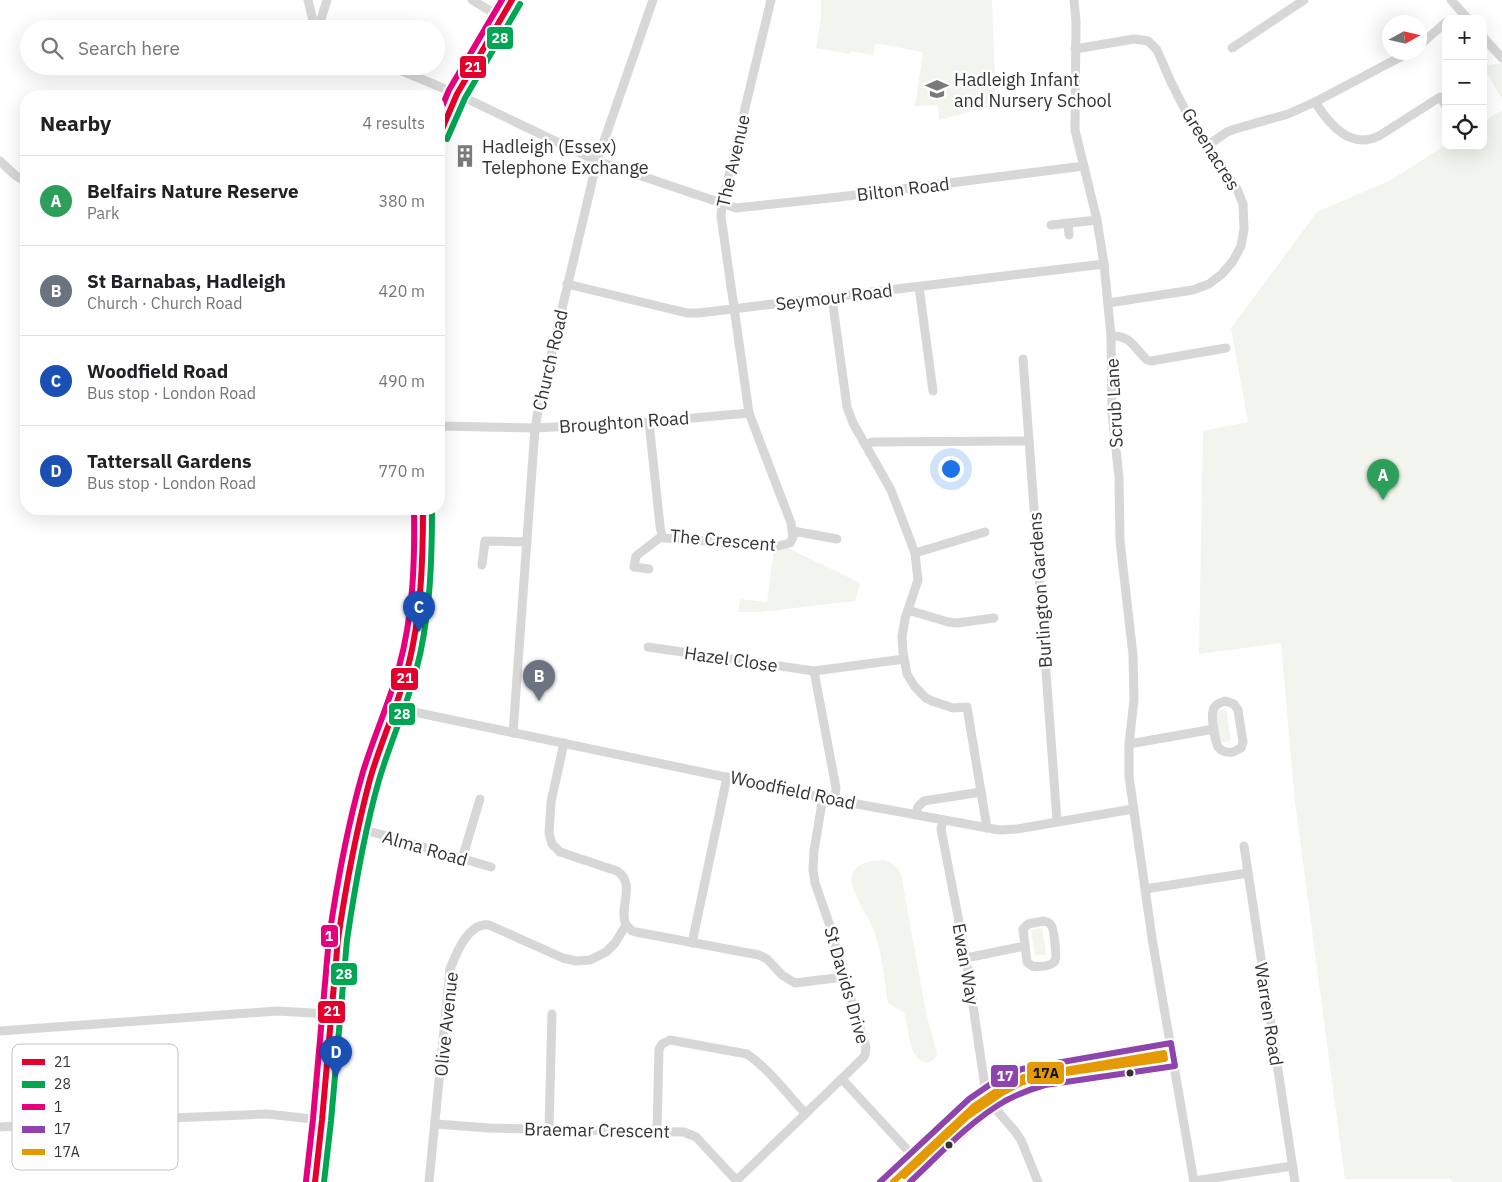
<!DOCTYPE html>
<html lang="en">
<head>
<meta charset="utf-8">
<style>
  body { margin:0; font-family:"IBM Plex Sans",sans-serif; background:#f6f6f6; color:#202124 }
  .controls { position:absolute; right:15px; top:15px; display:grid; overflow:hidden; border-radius:10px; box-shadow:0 5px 20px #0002 }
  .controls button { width:45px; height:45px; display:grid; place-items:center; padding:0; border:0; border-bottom:1px solid #e0e0e0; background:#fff; color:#202124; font:25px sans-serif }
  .compass { position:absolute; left:1382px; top:15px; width:45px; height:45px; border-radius:50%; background:#fff; box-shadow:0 5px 20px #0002; rotate:82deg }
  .you { position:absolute; left:950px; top:468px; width:18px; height:18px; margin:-12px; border:4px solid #fff; border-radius:50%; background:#1a73e8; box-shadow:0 0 0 8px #1a73e833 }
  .badge { display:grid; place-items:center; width:32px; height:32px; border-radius:50%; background:#7a7a7a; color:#fff; font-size:16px; font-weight:700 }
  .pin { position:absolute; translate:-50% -41px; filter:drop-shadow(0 1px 2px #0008) }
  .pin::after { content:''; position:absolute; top:26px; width:18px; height:15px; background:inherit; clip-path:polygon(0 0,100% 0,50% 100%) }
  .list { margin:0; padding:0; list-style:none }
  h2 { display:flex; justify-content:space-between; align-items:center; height:65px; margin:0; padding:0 20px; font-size:21px }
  h2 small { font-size:16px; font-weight:400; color:#757577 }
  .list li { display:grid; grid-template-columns:32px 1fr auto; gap:15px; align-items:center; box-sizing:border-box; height:90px; padding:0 20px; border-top:1px solid #e0e0e0 }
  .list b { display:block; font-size:19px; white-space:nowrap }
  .list p { margin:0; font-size:16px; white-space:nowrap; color:#757577 }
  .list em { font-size:16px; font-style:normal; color:#757577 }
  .icon { flex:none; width:28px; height:28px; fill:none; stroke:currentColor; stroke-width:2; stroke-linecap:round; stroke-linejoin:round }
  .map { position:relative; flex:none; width:1502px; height:1182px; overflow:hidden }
  .search { position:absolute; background:#fff; box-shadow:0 5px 20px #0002; left:20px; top:20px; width:425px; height:55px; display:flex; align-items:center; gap:12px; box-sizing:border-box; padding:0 18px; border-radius:28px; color:#757577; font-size:19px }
  .panel { position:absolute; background:#fff; box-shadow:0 5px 20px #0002; left:20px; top:90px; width:425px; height:425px; border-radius:20px }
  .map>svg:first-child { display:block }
</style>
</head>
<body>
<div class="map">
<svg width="1502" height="1182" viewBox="0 0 1502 1182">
  <rect width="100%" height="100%" fill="#fff"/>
  <g fill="#f1f5ed">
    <polygon points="821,0 992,0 996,105 939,120 938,105 915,106 923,52 875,43 873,55 851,51 849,54 816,48 821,18"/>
    <polygon points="1502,63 1502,99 1483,66"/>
    <polygon points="1502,110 1502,1182 1452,1182 1451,1179 1345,1179 1295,802 1281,643 1199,654 1203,431 1248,422 1231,328 1317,212 1391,180 1446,145 1483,146 1483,122"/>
    <polygon points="788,548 860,583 855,601 759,612 738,612 740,599 767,602 774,549"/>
    <polygon points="1226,709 1231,741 1219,743 1215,711"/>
    <path d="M 884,860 C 893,863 896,866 901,874 L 926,1013 L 937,1054 C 935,1058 933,1061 929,1062 C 908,1066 909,1024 904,1012 C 899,1009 891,1007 888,1002 C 886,996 886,988 885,982 C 883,966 880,949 875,933 C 870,918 848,889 852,876 C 855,862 871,861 884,860 Z"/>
    <polygon points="1042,928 1046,954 1035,956 1031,930"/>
    <polygon points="1155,1052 1161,1058 1160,1063 1154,1065 1086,1076 1081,1073 1079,1070 1080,1066 1084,1062"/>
    <path d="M 1066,1065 L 1073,1068 L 1074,1074 L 1073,1077 L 1003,1097 L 997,1096 C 987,1075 1052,1067 1066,1065 Z"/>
    <polygon points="980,1099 985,1104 986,1109 929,1161 923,1161 918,1156 921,1150 953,1119"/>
    <path d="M 908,1162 C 913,1162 917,1165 917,1170 L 907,1182 L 885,1182 Z"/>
  </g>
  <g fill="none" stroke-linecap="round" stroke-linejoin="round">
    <g stroke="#d7d7d7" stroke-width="9">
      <polyline points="308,0 315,29"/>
      <polyline points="472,0 502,18"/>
      <polyline points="1074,0 1076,21 1075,130 1097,220 1104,264 1111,336 1112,413 1119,477 1120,541 1133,655 1134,700 1129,744 1129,776 1152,938 1194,1182"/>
      <polyline points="1451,0 1468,19"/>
      <polyline points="318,29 327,0"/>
      <polyline points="1483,37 1502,58"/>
      <polyline points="1420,45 1446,22"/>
      <polyline points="1232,48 1304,0"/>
      <polyline points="1075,49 1134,39 1148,41 1157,50 1170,80 1183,106 1197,130 1237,189 1243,204 1244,229 1241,246 1233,261 1222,274 1209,284 1193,290 1108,303"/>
      <polyline points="390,66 457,94 597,161 736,208 839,197 1084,166"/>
      <path d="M 1315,102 C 1329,124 1350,150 1379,136 L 1440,97 L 1446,106"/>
      <polyline points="1208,145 1227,132 1235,129 1288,114 1315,102 1410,52"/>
      <polyline points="0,161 16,176 26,182"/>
      <polyline points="1068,223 1069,235"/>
      <polyline points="1051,225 1097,220"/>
      <polyline points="567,284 687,313 699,313 1104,264"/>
      <polyline points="919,287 933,391"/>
      <polyline points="832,298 847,407 853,423 891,490 915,553 918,580 905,619 902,637 903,652 907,674 915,687 926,698 932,701 953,708 967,707 987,828"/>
      <path d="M 1111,336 C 1131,335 1134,348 1147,360 L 1151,361 L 1226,348"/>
      <polyline points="1023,359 1057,821"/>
      <polyline points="649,422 660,526 662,536 664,538 778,546 790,543 793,537 791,523 749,413 721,216 722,204 771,0"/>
      <polyline points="439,426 535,428 649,422 749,413"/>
      <polyline points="866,445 872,442 1029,441"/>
      <polyline points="793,531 837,539"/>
      <polyline points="915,553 985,532"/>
      <polyline points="482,565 485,541 527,542"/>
      <polyline points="649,569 634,567 636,556 662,536"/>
      <polyline points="908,610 948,622 957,623 994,618"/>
      <polyline points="648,647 814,671 904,659"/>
      <polyline points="814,671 836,788 835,800"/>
      <path d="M 1225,701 L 1234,704 L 1238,710 L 1243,742 L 1241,748 L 1233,752 C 1227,753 1222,752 1218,747 C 1215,741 1211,717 1213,711 C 1214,705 1219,703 1225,701 Z"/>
      <polyline points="395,708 835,800 999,830 1017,829 1133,809"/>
      <polyline points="513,733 535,428 539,406 597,161 653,0"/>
      <path d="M 564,743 L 551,802 L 549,833 L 552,844 L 560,852 L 617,871 C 637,884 618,907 626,925"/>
      <polyline points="1129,744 1214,729"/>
      <polyline points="915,815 918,807 924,801 981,792"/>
      <polyline points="943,820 941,829 966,958 985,1087 994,1107 1014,1130 1021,1140 1038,1182"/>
      <polyline points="359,828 491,867"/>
      <polyline points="1244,846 1295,1182"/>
      <polyline points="462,859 480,799"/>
      <polyline points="1145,889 1248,873"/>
      <path d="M 1044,921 C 1047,922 1049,922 1051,925 C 1054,928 1057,957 1055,961 C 1051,967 1038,967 1032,966 L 1027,962 L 1023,929 L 1028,924 Z"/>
      <polyline points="626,925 632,931 636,932 759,955 767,959 782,975 795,983 844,977"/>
      <polyline points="692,943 727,777"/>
      <polyline points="966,958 1025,946"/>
      <polyline points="0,1031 277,1011 331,1014"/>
      <polyline points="1075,1060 1078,1081"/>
      <polyline points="842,1079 925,1169"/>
      <polyline points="436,1124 489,1128 684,1132 696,1137 738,1182"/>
      <polyline points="0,1127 75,1122 267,1114 322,1120"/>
      <polyline points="549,1129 552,1014"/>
      <path d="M 657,1130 L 659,1049 L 662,1044 L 670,1040 L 747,1054 C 769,1069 786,1093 805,1113"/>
      <polyline points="736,1181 863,1058 865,1055 866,1047 844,977 830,926 815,883 813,870 814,851 823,797"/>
      <polyline points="1194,1181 1292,1166"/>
      <path d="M 429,1182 L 450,969 C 456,954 468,922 489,925 L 563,958 L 576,961 L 590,960 L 606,952 L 615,943 L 626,925"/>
      <polyline points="880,1182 969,1099 998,1079 1022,1069 1171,1043"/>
      <polyline points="910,1182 964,1132 994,1107 1019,1093 1045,1085 1175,1066"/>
    </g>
    <g stroke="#cacaca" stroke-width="11">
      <polyline points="439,136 457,94 512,0"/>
      <path d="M 315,1182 L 322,1120 L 338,939 C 346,885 356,829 371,776 C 382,739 398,704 408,667 C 421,616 424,561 423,509"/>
    </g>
    <defs>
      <g id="bus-1">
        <polyline points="439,136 457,94 512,0"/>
        <path d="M 315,1182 L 322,1120 L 338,939 C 346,885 356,832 370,779 C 381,741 398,705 408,667 C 421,616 423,562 423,509"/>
      </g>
      <g id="bus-2">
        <polyline points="447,139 465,98 520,4"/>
        <path d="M 324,1182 L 331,1121 L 347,940 C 355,886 364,832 379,780 C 390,743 406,708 416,671 C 430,619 432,563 432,509"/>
      </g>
      <g id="bus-3">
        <polyline points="439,114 449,90 502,0"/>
        <path d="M 306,1181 L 313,1119 L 329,938 C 337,883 347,828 362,775 C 373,738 389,704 399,667 C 413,616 415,562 414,509"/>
      </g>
      <path id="bus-4" d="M 880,1182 L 969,1099 L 998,1079 L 1022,1069 L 1171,1043 L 1175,1066 L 1045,1085 C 1031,1089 1018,1094 1005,1101 C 969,1122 940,1154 910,1182"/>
      <polyline id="bus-5" points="893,1182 974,1106 1002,1087 1024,1077 1164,1053 1165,1059 1044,1076 1021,1083 1002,1093 967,1117 904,1176"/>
    </defs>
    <use href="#bus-1" stroke="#fff" stroke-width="10"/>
    <use href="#bus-2" stroke="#fff" stroke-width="10"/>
    <use href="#bus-3" stroke="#fff" stroke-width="10"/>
    <use href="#bus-4" stroke="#fff" stroke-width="10"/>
    <use href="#bus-5" stroke="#fff" stroke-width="10"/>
    <use href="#bus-1" stroke="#e4002b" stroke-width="6"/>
    <use href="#bus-2" stroke="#00a651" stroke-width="6"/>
    <use href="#bus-3" stroke="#e5007d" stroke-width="6"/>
    <use href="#bus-4" stroke="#8e44ad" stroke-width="6"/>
    <use href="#bus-5" stroke="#e39a05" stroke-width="6"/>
  </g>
  <defs>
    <symbol id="school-bare" viewBox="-9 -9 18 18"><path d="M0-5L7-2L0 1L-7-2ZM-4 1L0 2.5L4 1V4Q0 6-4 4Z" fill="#7a7a7a" stroke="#fff" stroke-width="2.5" paint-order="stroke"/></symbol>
    <symbol id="building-bare" viewBox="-9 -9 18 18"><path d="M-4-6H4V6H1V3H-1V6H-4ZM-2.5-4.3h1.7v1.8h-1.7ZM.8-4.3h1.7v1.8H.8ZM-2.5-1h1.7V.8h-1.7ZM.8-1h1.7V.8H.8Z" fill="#7a7a7a" stroke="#fff" stroke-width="2.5" paint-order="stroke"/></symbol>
  </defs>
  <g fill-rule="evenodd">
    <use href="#school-bare" x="921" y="73" width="32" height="32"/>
    <use href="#building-bare" x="449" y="140" width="32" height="32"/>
  </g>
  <g fill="#333" stroke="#fff" stroke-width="2">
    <circle cx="1130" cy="1073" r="4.5"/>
    <circle cx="949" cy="1145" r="4.5"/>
  </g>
  <g text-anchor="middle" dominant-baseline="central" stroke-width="5" stroke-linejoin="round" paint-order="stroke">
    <g font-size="18" fill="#333" stroke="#fff" text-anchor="start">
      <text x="954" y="79">Hadleigh Infant<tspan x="954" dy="21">and Nursery School</tspan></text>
      <text x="482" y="146">Hadleigh (Essex)<tspan x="482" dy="21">Telephone Exchange</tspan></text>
    </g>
    <g font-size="18" fill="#333" stroke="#fff">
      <text transform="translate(1211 149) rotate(58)">Greenacres</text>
      <text transform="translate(733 161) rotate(-77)">The Avenue</text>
      <text transform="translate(903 189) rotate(-7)">Bilton Road</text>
      <text transform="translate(834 297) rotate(-7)">Seymour Road</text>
      <text transform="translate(550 360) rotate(-77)">Church Road</text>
      <text transform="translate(1114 403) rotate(-93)">Scrub Lane</text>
      <text transform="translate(624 422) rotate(-4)">Broughton Road</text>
      <text transform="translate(723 540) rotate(5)">The Crescent</text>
      <text transform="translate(1040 590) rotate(-94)">Burlington Gardens</text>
      <text transform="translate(731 659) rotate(8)">Hazel Close</text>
      <text transform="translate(793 790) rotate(12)">Woodfield Road</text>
      <text transform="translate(425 848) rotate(16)">Alma Road</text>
      <text transform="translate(966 964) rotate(80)">Ewan Way</text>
      <text transform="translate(847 985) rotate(74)">St Davids Drive</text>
      <text transform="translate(1269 1014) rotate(81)">Warren Road</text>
      <text transform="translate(446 1024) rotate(-84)">Olive Avenue</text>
      <text transform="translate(597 1130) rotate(1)">Braemar Crescent</text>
    </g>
  </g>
  <rect x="12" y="1044" width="166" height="126" rx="8" fill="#fff" stroke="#c2c2c2" stroke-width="1"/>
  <rect x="22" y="1059" width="23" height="6" fill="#e4002b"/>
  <rect x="22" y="1081" width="23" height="7" fill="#00a651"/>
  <rect x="22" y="1104" width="23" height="6" fill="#e5007d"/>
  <rect x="22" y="1126" width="23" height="7" fill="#8e44ad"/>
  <rect x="22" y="1149" width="23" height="6" fill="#e39a05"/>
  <g font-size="14" fill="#333">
    <text x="54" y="1067">21</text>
    <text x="54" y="1089">28</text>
    <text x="54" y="1112">1</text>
    <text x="54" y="1134">17</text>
    <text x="54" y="1157">17A</text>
  </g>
  <g stroke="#fff" stroke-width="2">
    <rect x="486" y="26" width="28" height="24" rx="5" fill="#00a651"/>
    <rect x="459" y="55" width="28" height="24" rx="5" fill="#e4002b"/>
    <rect x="390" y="667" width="29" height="24" rx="5" fill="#e4002b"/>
    <rect x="388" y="702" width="28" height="24" rx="5" fill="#00a651"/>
    <rect x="320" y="924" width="19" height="24" rx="5" fill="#e5007d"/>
    <rect x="330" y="962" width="28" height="24" rx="5" fill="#00a651"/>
    <rect x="317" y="1000" width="29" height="24" rx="5" fill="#e4002b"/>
    <rect x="1026" y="1061" width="39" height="24" rx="5" fill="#e39a05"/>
    <rect x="990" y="1064" width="29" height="24" rx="5" fill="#8e44ad"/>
  </g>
  <g font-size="14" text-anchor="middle" font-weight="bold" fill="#fff">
    <text x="500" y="43">28</text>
    <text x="473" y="72">21</text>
    <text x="405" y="683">21</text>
    <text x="402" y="719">28</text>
    <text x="329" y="941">1</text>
    <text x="344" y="979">28</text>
    <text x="332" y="1016">21</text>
    <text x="1005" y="1081">17</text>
  </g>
  <g font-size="14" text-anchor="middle" font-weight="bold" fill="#111">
    <text x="1046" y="1078">17A</text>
  </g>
</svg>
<div class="controls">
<button>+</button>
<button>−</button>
<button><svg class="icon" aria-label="locate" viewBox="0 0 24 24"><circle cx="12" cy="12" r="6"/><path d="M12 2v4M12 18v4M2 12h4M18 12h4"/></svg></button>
</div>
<svg class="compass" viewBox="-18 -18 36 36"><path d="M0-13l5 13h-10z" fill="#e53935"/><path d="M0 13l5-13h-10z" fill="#757577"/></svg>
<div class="you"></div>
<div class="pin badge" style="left:1383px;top:500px;background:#2e9e5b">A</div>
<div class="pin badge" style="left:539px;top:701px;background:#6b7280">B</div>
<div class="pin badge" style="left:419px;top:632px;background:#1a4fb4">C</div>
<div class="pin badge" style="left:336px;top:1077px;background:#1a4fb4">D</div>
<div class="search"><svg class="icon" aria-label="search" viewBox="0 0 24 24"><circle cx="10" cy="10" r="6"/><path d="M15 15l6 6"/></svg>Search here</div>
<section class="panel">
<h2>Nearby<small>4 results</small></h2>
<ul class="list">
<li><span class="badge" style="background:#2e9e5b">A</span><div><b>Belfairs Nature Reserve</b><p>Park</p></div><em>380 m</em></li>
<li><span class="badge" style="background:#6b7280">B</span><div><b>St Barnabas, Hadleigh</b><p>Church · Church Road</p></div><em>420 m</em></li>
<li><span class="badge" style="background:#1a4fb4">C</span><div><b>Woodfield Road</b><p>Bus stop · London Road</p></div><em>490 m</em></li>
<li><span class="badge" style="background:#1a4fb4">D</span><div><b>Tattersall Gardens</b><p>Bus stop · London Road</p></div><em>770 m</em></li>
</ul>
</section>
</div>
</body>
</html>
